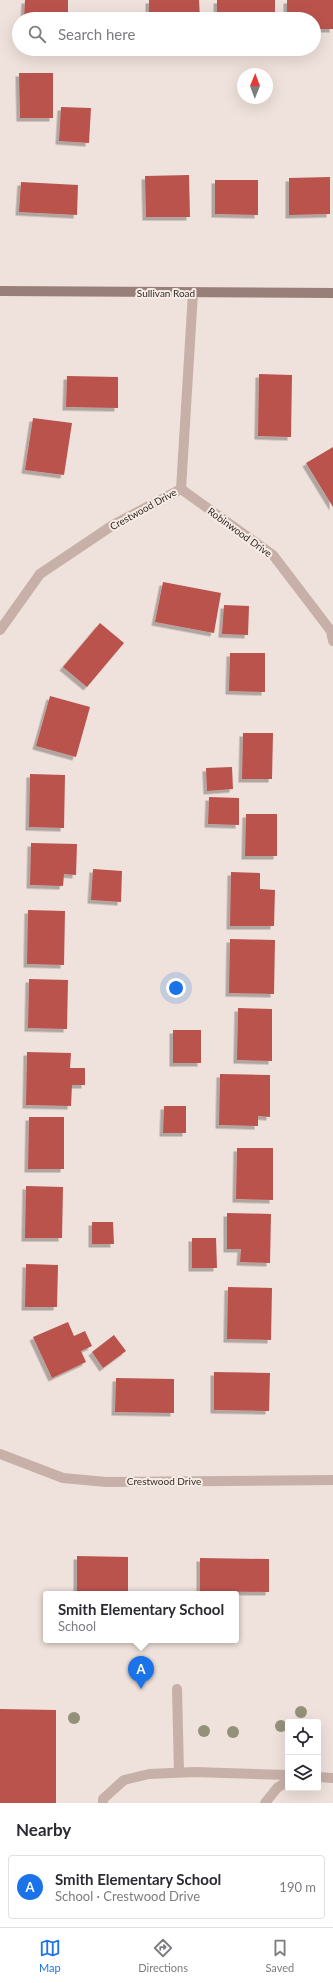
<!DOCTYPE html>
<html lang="en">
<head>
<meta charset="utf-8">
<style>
  body { margin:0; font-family:Lato,sans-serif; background:#f7f7f7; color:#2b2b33 }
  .controls { position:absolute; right:12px; bottom:12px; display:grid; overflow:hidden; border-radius:4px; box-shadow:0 4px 16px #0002 }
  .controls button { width:36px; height:36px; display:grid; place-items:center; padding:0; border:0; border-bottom:1px solid #e1e1e2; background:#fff; color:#2b2b33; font:20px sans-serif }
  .compass { position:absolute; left:237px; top:68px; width:36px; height:36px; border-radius:50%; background:#fff; box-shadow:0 4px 16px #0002; rotate:1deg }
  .you { position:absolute; left:176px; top:988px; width:14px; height:14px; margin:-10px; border:3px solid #fff; border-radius:50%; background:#1a73e8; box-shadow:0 0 0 6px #1a73e833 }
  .badge { display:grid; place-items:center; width:26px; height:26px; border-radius:50%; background:#1a73e8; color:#fff; font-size:13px; font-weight:700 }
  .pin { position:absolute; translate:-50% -33px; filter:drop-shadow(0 1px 2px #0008) }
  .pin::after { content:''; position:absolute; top:21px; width:14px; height:12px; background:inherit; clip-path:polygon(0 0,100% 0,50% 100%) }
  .popup { position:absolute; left:43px; top:1591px; width:196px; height:52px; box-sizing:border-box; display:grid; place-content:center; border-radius:4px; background:#fff; filter:drop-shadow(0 1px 3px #0005); font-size:13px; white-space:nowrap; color:#7c7c81 }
  .popup b { font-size:15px; color:#2b2b33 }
  .popup::after { content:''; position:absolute; left:50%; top:100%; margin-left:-8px; border:8px solid transparent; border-top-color:#fff }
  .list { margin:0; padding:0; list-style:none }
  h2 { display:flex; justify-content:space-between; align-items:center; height:52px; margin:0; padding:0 16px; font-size:17px }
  h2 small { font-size:13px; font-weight:400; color:#7c7c81 }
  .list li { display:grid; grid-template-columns:26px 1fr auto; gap:12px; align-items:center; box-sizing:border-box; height:64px; margin:0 8px 8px; padding:0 8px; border:1px solid #e1e1e2; border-radius:4px }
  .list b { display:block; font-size:15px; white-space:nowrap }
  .list p { margin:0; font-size:13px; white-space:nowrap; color:#7c7c81 }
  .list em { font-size:13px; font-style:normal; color:#7c7c81 }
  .icon { flex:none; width:22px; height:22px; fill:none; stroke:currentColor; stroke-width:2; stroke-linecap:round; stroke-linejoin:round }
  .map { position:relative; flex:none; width:333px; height:1803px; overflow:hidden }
  .search { position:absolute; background:#fff; box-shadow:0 4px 16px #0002; left:12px; right:12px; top:12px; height:44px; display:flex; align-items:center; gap:10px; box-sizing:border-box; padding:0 14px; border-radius:22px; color:#7c7c81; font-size:15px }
  .sheet { height:124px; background:#fff }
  nav { display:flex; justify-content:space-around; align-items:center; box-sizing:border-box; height:56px; border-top:1px solid #e1e1e2; background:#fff; font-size:11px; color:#7c7c81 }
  nav a { display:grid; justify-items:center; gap:2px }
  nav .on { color:#1a73e8 }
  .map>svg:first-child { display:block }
</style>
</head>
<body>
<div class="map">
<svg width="333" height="1803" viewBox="0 0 333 1803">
  <defs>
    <filter id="shadow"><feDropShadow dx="-3.5" dy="3.5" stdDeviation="0" flood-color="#0004"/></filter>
  </defs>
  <rect width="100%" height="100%" fill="#efe1db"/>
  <g fill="#bb524d" filter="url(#shadow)">
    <polygon points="25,0 68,0 68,19 24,19"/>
    <polygon points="149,0 199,0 200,19 149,19"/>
    <rect x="217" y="0" width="58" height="19"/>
    <polygon points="287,0 333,0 333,29 314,29 314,19 287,19"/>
    <polygon points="19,73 53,73 53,118 20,118"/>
    <polygon points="61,107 91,108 89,143 59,141"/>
    <polygon points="189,175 190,217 146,217 145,176"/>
    <polygon points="330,177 330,214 289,215 289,178"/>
    <polygon points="215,180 258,180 258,215 215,214"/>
    <polygon points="21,182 78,185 77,215 19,212"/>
    <polygon points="259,374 292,375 291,437 258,436"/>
    <polygon points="67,376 118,377 118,408 66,407"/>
    <polygon points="33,418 72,423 64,475 25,470"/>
    <polygon points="333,447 333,507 306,463"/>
    <polygon points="163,582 221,593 214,633 155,622"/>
    <polygon points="224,605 249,606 248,635 222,634"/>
    <polygon points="100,623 124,643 87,687 63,667"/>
    <polygon points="230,653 265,653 265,692 229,691"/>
    <polygon points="50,696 90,707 76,757 36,746"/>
    <polygon points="243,733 273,733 272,779 242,779"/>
    <polygon points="232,767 233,789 207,791 206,768"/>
    <polygon points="30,774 65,775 64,828 29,827"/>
    <polygon points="209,797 239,798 239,825 208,824"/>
    <polygon points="246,814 277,814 277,856 245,856"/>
    <polygon points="31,843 77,844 76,875 64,874 63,886 30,885"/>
    <polygon points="93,869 122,871 121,902 91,900"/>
    <polygon points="231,872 260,873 260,889 275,890 274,926 230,926"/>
    <polygon points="28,910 65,911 64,965 27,964"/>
    <polygon points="230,939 275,940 274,994 229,993"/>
    <polygon points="29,979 68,980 67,1029 28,1028"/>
    <polygon points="238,1008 272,1009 272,1061 237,1060"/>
    <rect x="173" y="1030" width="28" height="33"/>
    <polygon points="27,1052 71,1053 70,1068 85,1068 85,1085 72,1085 71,1106 26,1105"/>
    <polygon points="220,1074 270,1075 270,1117 258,1116 258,1126 219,1125"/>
    <polygon points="164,1106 186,1106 186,1133 163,1133"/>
    <polygon points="29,1117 64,1117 64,1169 28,1169"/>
    <polygon points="237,1148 273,1148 273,1200 236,1199"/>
    <polygon points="26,1186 63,1187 62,1238 25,1238"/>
    <polygon points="227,1213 271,1214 270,1263 240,1262 241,1249 227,1249"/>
    <polygon points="92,1222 113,1222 114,1244 92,1244"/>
    <polygon points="192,1238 216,1238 217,1268 192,1268"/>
    <polygon points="26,1264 58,1265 57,1307 25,1307"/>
    <polygon points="228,1287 272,1288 271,1340 227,1339"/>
    <polygon points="68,1322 74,1336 85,1331 92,1346 81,1351 86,1362 52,1378 33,1337"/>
    <polygon points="114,1335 126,1351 103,1368 92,1352"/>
    <polygon points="214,1372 270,1373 269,1411 214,1410"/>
    <polygon points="116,1378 174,1379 174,1413 115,1412"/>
    <polygon points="77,1556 128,1557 128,1594 77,1594"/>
    <polygon points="200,1558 269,1559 269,1592 200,1591"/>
    <polygon points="0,1709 56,1710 56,1803 0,1803"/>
  </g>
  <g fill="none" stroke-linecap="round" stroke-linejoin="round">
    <g stroke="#c6b0a8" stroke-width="10">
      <polyline points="177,1689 179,1772"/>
      <polyline points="318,1777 333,1778"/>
      <polyline points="103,1803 103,1799 124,1780 149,1774 194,1772 288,1775"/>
      <polyline points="265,1803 277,1788 288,1781"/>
    </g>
    <g stroke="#c6b0a8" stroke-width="10">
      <polyline points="181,489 273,555 331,631 333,641"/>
      <polyline points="0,630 40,574 113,525 181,489 193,293"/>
      <polyline points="0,1454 63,1478 106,1482 333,1480"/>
    </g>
    <polyline stroke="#997f79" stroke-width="10" points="0,291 333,293"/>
  </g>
  <g fill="#94917b">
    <circle cx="301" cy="1712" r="6"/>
    <circle cx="74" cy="1718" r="6"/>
    <circle cx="281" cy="1726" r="6"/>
    <circle cx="204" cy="1731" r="6"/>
    <circle cx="233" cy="1732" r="6"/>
  </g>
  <g text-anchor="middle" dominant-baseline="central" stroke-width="4" stroke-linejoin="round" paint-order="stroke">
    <g font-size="10" fill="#332927" stroke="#f7ece6">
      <text x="166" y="293">Sullivan Road</text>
      <text transform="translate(143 509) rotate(-29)">Crestwood Drive</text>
      <text transform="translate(240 532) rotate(36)">Robinwood Drive</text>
      <text x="164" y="1481">Crestwood Drive</text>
    </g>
  </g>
</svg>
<div class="controls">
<button><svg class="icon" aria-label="locate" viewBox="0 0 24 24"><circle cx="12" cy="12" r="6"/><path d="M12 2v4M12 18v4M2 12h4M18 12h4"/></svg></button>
<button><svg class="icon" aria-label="layers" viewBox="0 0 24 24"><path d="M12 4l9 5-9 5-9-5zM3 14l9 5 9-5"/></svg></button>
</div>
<svg class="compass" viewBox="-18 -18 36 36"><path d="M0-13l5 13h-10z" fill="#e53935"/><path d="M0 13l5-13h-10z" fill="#7c7c81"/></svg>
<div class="you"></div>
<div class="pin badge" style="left:141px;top:1689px">A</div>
<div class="popup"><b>Smith Elementary School</b>School</div>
<div class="search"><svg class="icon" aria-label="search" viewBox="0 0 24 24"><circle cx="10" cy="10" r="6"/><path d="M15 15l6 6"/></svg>Search here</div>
</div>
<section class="sheet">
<h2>Nearby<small></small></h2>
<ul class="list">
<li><span class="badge">A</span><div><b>Smith Elementary School</b><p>School · Crestwood Drive</p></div><em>190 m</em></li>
</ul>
</section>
<nav>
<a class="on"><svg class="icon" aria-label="map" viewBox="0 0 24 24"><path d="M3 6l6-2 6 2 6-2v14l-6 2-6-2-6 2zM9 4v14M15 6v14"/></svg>Map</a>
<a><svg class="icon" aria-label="directions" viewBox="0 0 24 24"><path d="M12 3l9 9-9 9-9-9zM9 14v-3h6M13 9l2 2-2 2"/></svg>Directions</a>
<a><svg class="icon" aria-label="saved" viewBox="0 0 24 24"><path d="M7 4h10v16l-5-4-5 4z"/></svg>Saved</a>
</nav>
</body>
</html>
